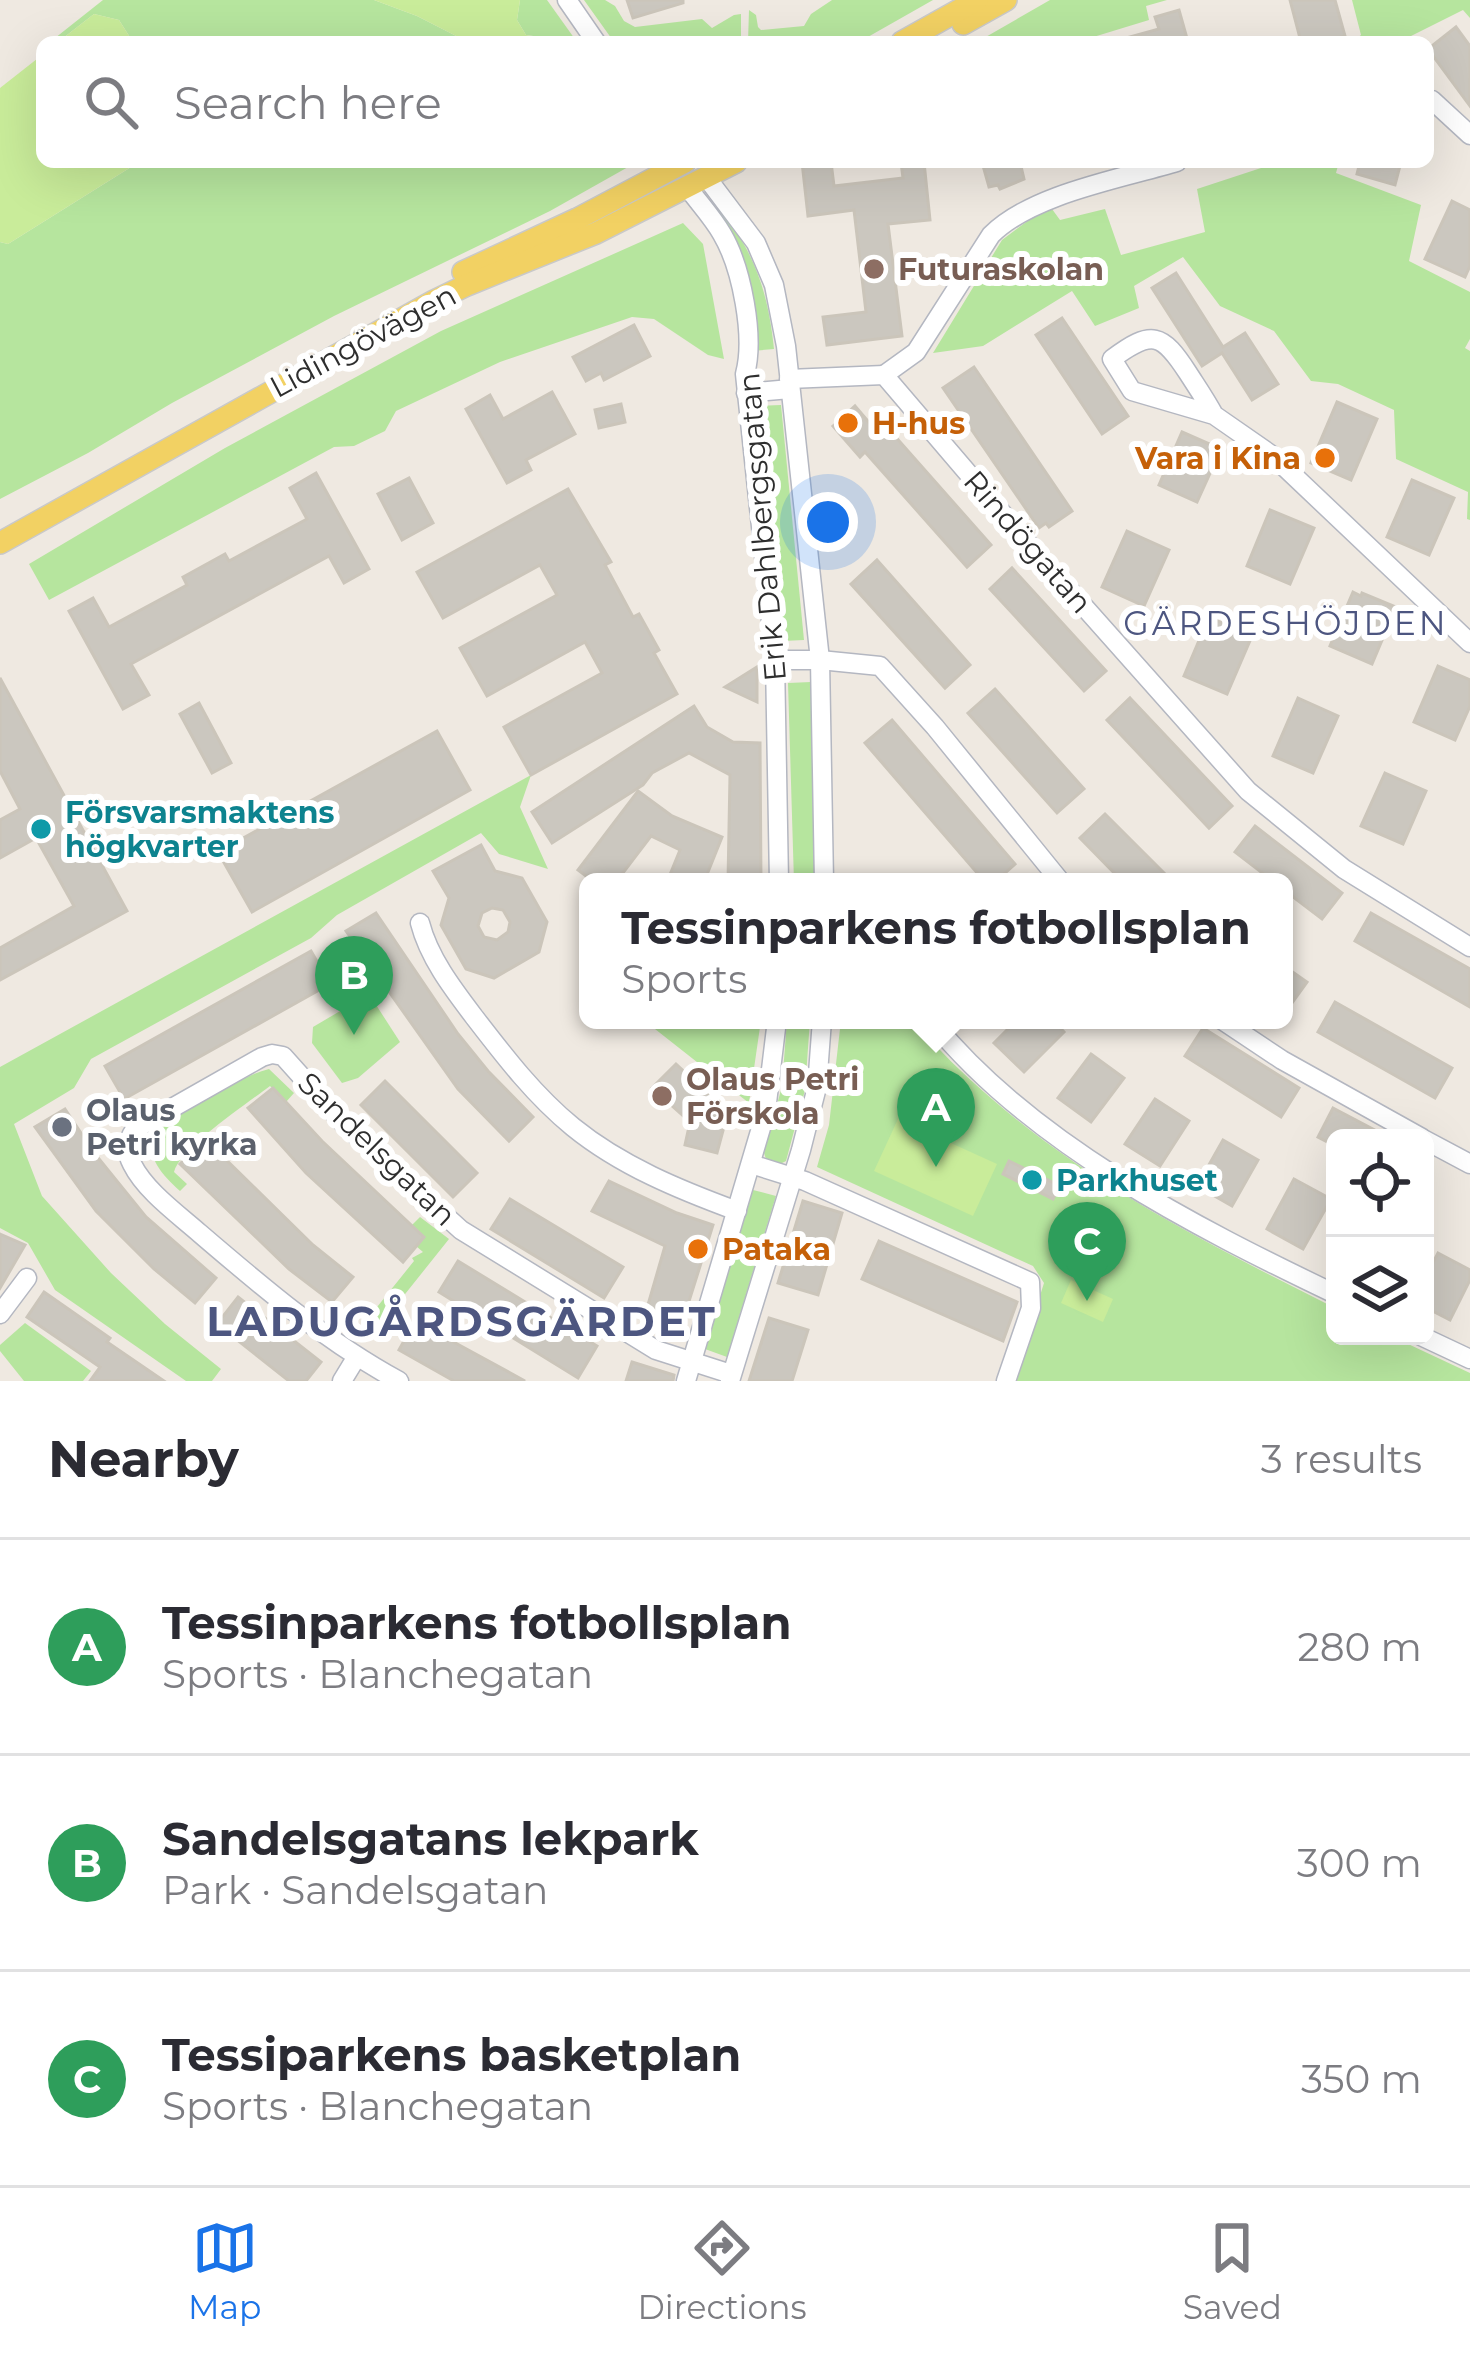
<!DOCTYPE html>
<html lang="en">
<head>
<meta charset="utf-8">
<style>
  body { margin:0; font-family:Montserrat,sans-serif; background:#f7f7f7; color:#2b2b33 }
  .controls { position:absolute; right:36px; bottom:36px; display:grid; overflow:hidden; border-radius:18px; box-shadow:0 12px 48px #0002 }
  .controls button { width:108px; height:108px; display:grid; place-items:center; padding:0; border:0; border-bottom:3px solid #e1e1e2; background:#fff; color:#2b2b33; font:60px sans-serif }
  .you { position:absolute; left:828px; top:522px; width:42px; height:42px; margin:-30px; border:9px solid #fff; border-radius:50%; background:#1a73e8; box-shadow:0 0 0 18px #1a73e833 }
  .badge { display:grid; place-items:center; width:78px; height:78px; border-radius:50%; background:#1a73e8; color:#fff; font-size:39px; font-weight:700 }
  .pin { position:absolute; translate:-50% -99px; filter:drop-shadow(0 3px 6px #0008) }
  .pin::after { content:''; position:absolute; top:63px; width:42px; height:36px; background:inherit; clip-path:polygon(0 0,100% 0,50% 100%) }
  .popup { position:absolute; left:579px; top:873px; width:714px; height:156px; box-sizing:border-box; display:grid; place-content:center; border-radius:18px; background:#fff; filter:drop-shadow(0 3px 9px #0005); font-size:39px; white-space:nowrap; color:#7c7c81 }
  .popup b { font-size:45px; color:#2b2b33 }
  .popup::after { content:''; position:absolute; left:50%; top:100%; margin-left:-24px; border:24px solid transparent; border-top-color:#fff }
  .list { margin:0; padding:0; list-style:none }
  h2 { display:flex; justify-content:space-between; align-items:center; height:156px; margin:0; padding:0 48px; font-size:51px }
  h2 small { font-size:39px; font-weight:400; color:#7c7c81 }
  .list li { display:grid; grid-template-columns:78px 1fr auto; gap:36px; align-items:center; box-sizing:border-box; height:216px; padding:0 48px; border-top:3px solid #e1e1e2 }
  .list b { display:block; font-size:45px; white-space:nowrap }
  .list p { margin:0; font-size:39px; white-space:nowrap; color:#7c7c81 }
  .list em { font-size:39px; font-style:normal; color:#7c7c81 }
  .icon { flex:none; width:66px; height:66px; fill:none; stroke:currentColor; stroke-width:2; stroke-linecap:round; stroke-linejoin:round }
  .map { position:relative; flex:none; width:1470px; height:1381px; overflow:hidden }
  .search { position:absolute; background:#fff; box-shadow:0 12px 48px #0002; left:36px; right:36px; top:36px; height:132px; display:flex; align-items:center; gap:30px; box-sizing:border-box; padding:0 42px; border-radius:18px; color:#7c7c81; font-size:45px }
  .sheet { height:804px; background:#fff }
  nav { display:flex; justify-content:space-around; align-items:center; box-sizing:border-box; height:168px; border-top:3px solid #e1e1e2; background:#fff; font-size:33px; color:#7c7c81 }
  nav a { display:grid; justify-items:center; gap:6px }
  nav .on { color:#1a73e8 }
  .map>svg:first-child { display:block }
</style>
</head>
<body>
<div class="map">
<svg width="1470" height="1381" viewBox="0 0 1470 1381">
  <rect width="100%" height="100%" fill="#efe9e1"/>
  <g fill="#b6e59e">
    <polygon points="103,0 374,0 417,16 468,42 133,42 119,20 94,14 58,42 50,42"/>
    <polygon points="520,0 547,0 577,42 526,35 517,20"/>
    <polygon points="584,0 605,0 615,6 624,21 635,27 702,19 712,28 734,15 741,14 741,42 614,42"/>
    <polygon points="832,0 933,0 859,42 748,42 749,10 756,15 758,27 761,30 804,26 811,14"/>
    <polygon points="1050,0 1167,0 1146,6 1149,20 1077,42 977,42"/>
    <polygon points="1352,0 1470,0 1470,18 1463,10 1399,42 1352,42 1361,35"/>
    <polygon points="139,162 607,163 637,162 550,211 334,316 172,403 88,453 0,499 0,242 8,244"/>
    <polygon points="1261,162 1339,162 1336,173 1421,205 1409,261 1470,292 1470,339 1465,348 1470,351 1470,520 1467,519 1468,492 1396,459 1394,410 1338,384 1311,381 1274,331 1220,306 1183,257 1134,286 1139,308 1095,326 1072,291 983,346 933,353 1002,240 1037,214 1052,209 1060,220 1105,209 1121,255 1205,232 1197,189 1261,168"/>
    <path d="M 718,207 C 755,252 768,292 774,349 L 752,351 L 714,209 Z"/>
    <polygon points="683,223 703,244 724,359 708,355 654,319 632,317 500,362 396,411 385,431 354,446 334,447 49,600 29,564 225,448 441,331"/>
    <polygon points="781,405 804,640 783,641 759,406"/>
    <polygon points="811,682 816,882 794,882 788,683"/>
    <polygon points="531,775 520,807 548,869 499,854 481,833 337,915 311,938 91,1059 74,1088 14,1124 42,1196 111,1273 165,1324 221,1369 212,1381 186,1381 55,1290 28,1243 0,1228 0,1067"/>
    <polygon points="369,994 400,1042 358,1078 342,1083 312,1043 313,1027"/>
    <polygon points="623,1020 761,1020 749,1103 655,1029"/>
    <polygon points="787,1020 810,1020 805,1090 786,1161 780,1164 766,1159 764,1153 782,1086"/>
    <path d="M 841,1020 L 916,1020 C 936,1050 965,1075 992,1099 C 1093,1187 1216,1248 1335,1308 L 1335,1336 L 1391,1336 L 1470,1373 L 1470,1381 L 1013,1381 L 1044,1283 L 1033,1266 L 817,1167 L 829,1125 Z"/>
    <path d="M 269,1069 L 294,1093 L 286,1102 L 270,1086 C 248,1103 180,1148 174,1172 L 187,1184 L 180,1191 C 124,1142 162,1124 209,1098 C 228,1088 248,1074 269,1069 Z"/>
    <polygon points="753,1190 776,1196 727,1357 705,1349"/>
    <polygon points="420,1217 449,1239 370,1338 361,1340 340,1324 347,1317 361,1327 414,1261 412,1258 423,1252 416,1246 424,1236 412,1225"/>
    <polygon points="25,1323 91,1371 83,1381 24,1381 0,1351 0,1345"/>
  </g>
  <g fill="#c9ec9a">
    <polygon points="374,0 520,0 517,20 526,35 563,42 468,42 417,16"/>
    <polygon points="94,14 119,20 133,42 58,42"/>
    <polygon points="42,55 42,162 139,162 8,244 0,242 0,88"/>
    <polygon points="898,1119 997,1164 973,1216 874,1171"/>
    <polygon points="1071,1280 1113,1299 1103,1322 1061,1303"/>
  </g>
  <g fill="#cbc7bf" stroke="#cbc5ba" stroke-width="3" fill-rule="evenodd">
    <polygon points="627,0 683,0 683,3 633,18"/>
    <polygon points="1290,0 1335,0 1345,36 1323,42 1301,42"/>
    <polygon points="1179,10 1188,42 1127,42 1126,38 1159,29 1155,17"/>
    <polygon points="1456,27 1470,46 1470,106 1428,49"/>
    <polygon points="802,162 831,162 834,186 903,178 901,162 924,162 930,220 888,224 902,336 827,345 823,317 866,312 854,210 808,216"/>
    <polygon points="982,162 1020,162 1024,179 1000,189 998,185 989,187"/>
    <polygon points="1360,162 1401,162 1395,185 1357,174"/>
    <polygon points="1452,201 1470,210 1470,266 1465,277 1425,259"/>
    <polygon points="1176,273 1223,347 1245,333 1278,384 1252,400 1222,353 1202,366 1152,288"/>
    <polygon points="1062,318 1128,416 1102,434 1036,335"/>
    <polygon points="634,325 650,356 604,380 601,373 586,381 573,357"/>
    <polygon points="974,367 1072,511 1049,527 1046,523 1039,528 943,388"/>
    <polygon points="552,392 575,434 526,460 531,470 507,483 466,409 490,395 503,419"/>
    <polygon points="1337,402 1377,419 1351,480 1311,463"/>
    <polygon points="621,404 625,422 599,428 595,410"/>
    <polygon points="855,406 878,433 886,426 991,545 967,567 865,452 860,457 833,426"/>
    <polygon points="1182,432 1221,449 1197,502 1159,485"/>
    <polygon points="316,473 369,569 344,583 329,556 131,664 149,695 123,709 69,611 93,598 109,627 187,585 183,577 225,554 229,561 307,519 290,488"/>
    <polygon points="409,478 433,523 402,540 378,494"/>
    <polygon points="1412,480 1454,498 1429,555 1387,537"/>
    <polygon points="568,489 611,562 605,565 633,617 639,614 659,650 654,653 677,694 531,775 504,727 602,673 585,642 487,696 460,648 557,595 540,565 443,618 417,572"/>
    <polygon points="1270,510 1314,528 1290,584 1247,566"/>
    <polygon points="1127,531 1169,550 1144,606 1102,587"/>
    <polygon points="877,560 970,665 945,688 851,584"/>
    <polygon points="1012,568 1106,671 1084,691 990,589"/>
    <polygon points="1353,592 1361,596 1362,593 1396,607 1372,664 1330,646"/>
    <polygon points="1209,617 1252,636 1227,694 1184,676"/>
    <polygon points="1438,666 1470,680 1470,706 1455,740 1414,722"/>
    <polygon points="757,667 757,702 725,687"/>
    <polygon points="0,678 127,911 0,980 0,948 74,906 36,838 0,858 0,820 20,809 0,771"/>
    <polygon points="995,689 1084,789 1057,813 968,713"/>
    <polygon points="1130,698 1232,806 1209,828 1107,720"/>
    <polygon points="1298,698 1338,716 1313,773 1273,756"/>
    <polygon points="199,703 231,763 212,773 180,714"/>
    <polygon points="694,706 707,727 733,742 760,743 761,882 728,882 730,775 689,753 652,773 643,785 552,843 532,812"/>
    <polygon points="892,720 1015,864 995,882 985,882 865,743"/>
    <polygon points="437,731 470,790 252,912 218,852"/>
    <polygon points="1385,773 1426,791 1403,844 1361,826"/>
    <polygon points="638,791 672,816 722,837 704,882 667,882 680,850 651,836 616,882 594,882 578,870"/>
    <polygon points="1105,814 1173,882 1123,882 1080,838"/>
    <polygon points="1255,826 1342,893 1322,919 1284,890 1284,882 1274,882 1235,852"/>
    <path d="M 481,845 L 495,871 L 522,878 L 547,922 L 539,952 L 494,978 L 466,969 L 441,925 L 449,898 L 433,871 ZM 492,908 L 503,910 L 510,922 L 508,932 L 497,940 L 484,937 L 478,926 L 482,913 Z"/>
    <polygon points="376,913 458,1034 488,1071 533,1117 509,1141 458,1089 346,931"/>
    <polygon points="1371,913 1470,969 1470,1007 1355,941"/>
    <polygon points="311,951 330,984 124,1099 105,1066"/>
    <polygon points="1284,966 1307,982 1284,1014"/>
    <polygon points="1335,1002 1452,1068 1435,1098 1318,1032"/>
    <polygon points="1017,1020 1053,1020 1064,1032 1024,1072 994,1043"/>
    <polygon points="1203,1028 1299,1088 1281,1117 1185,1056"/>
    <polygon points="1091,1054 1124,1078 1091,1122 1058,1098"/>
    <polygon points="676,1064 728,1112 717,1153 685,1145 690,1122 652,1088"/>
    <polygon points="385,1081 477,1173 453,1197 361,1105"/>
    <polygon points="273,1088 322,1141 424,1237 403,1262 306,1173 248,1108"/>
    <polygon points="1155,1099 1189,1121 1160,1166 1125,1144"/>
    <polygon points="1333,1108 1390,1138 1335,1138 1335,1146 1318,1137"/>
    <polygon points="65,1109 95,1154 146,1217 216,1278 195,1303 154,1269 96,1211 35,1127"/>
    <polygon points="205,1139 313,1245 353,1277 332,1302 289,1269 180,1164"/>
    <polygon points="1223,1140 1258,1160 1232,1206 1197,1186"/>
    <polygon points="1009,1161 1060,1186 1053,1199 1003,1174"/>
    <polygon points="1294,1179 1331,1199 1303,1249 1267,1229"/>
    <polygon points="609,1181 677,1213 713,1225 679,1333 643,1322 665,1246 592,1211"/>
    <polygon points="510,1199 623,1267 604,1298 491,1229"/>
    <polygon points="803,1201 842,1213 818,1295 778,1283"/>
    <polygon points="0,1234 25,1245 0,1288"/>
    <polygon points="879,1241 1017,1302 1003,1341 862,1279"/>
    <polygon points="1438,1253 1470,1270 1470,1280 1450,1320 1425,1307 1425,1278"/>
    <polygon points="458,1261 597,1346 578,1378 439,1292"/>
    <polygon points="44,1292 110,1338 107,1342 164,1381 90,1381 100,1367 27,1317"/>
    <polygon points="238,1297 321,1362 306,1381 289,1381 217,1324"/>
    <polygon points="769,1318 808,1330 792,1381 749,1381"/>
    <polygon points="415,1321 525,1381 454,1381 399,1350"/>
    <polygon points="632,1362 674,1375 673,1381 626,1381"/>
  </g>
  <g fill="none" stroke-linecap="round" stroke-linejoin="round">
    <defs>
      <g id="minor">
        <polyline points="567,0 596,42"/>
        <polyline points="1432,100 1470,135"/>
        <polyline points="707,178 756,243 774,285 786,346 820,660 824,882"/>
        <path d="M 688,188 C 699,203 713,218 722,234 C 742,268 755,337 745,374 L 775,660 L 779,882"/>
        <path d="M 884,375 L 916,352 L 991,235 C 1032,194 1120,179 1177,162"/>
        <polyline points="789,379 884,375 1031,547 1248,791 1344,869 1470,947"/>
        <polyline points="746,393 790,389"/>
        <path d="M 1214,415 C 1206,400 1197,387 1188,373 C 1162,333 1152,329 1112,359 L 1132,391 L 1214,415 L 1273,456 L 1470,643"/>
        <polyline points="775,660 820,660 880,666 935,727 1061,882"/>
        <path d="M 420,923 C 429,958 453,989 475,1018 C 505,1057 535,1096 573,1127 C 621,1166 680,1190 737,1211"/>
        <path d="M 931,1020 C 1030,1143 1195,1227 1335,1294"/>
        <polyline points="1222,1020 1282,1060 1422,1138"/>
        <polyline points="1425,1140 1470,1164"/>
        <polyline points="751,1164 805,1181 1030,1282 1031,1308 1006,1381"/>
        <polyline points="0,1314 27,1278"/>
        <polyline points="1421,1336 1470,1359"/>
        <polyline points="342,1381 356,1358"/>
        <path d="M 399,1381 C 325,1341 260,1285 197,1231 C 175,1212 145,1190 132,1164 C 125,1151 127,1141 135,1129 L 262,1057 L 272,1054 L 283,1056 L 344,1124 L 461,1230 L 656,1350 L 731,1374"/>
        <polyline points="686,1381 766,1111 777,1020"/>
        <polyline points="730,1381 801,1150 817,1087 822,1020"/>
      </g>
      <g id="major">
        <polyline points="963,24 1006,0"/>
        <polyline points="902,42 977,0"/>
        <polyline points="463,272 577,219 685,162"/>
        <polyline points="0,543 434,301 467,285 596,233 736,162"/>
      </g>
    </defs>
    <use href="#minor" stroke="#b4b7c1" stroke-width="21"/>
    <use href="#major" stroke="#c9c9c9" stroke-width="24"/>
    <use href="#minor" stroke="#fff" stroke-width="18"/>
    <use href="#major" stroke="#f2d163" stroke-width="21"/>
  </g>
  <g fill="#8d6e63" stroke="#fff" stroke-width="4.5">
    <circle cx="874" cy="269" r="12"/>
    <circle cx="662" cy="1096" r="12"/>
  </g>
  <g fill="#e8710a" stroke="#fff" stroke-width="4.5">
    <circle cx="848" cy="423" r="12"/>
    <circle cx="1325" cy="458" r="12"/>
    <circle cx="698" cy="1249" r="12"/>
  </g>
  <g fill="#0f9aa8" stroke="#fff" stroke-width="4.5">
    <circle cx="41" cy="829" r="12"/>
    <circle cx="1032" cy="1180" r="12"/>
  </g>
  <circle fill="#6b7280" stroke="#fff" stroke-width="4.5" cx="62" cy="1127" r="12"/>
  <g text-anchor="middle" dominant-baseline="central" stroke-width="12" stroke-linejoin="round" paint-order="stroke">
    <g font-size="30" font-weight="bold" fill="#785e54" stroke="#fff" text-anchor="start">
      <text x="898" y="269">Futuraskolan</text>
      <text x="686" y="1079">Olaus Petri<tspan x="686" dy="34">Förskola</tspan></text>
    </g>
    <g font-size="30" fill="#2e2e2e" stroke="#fff">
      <text transform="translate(363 341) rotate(-28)">Lidingövägen</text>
      <text transform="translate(762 527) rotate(-95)">Erik Dahlbergsgatan</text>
      <text transform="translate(1028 542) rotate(49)">Rindögatan</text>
      <text transform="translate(377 1149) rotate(44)">Sandelsgatan</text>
    </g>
    <g font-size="30" font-weight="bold" fill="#c56008" stroke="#fff" text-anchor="start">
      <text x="872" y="423">H-hus</text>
      <text x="1301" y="458" text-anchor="end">Vara i Kina</text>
      <text x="722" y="1249">Pataka</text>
    </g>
    <g font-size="30" font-weight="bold" fill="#0d838f" stroke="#fff" text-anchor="start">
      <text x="65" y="812">Försvarsmaktens<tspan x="65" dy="34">högkvarter</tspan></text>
      <text x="1056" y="1180">Parkhuset</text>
    </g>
    <g font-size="30" font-weight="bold" fill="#5b616d" stroke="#fff" text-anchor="start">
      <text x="86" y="1110">Olaus<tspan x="86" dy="34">Petri kyrka</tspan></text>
    </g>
    <g font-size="33" letter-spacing="3" fill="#4d5680" stroke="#fff">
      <text x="1286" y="623">GÄRDESHÖJDEN</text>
    </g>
    <g font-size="42" font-weight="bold" letter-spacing="3" fill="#4d5680" stroke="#fff">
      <text x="462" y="1321">LADUGÅRDSGÄRDET</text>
    </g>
  </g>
</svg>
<div class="controls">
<button><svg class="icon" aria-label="locate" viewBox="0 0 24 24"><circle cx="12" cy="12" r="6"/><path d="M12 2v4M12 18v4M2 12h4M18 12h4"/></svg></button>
<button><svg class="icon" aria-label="layers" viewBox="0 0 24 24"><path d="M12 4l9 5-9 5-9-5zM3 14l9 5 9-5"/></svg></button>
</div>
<div class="you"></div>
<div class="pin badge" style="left:936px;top:1167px;background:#2e9e5b">A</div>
<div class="popup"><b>Tessinparkens fotbollsplan</b>Sports</div>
<div class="pin badge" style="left:354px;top:1035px;background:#2e9e5b">B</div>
<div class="pin badge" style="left:1087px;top:1301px;background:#2e9e5b">C</div>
<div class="search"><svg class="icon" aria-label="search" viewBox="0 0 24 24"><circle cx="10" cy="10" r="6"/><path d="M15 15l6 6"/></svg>Search here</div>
</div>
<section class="sheet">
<h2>Nearby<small>3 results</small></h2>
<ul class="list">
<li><span class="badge" style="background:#2e9e5b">A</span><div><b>Tessinparkens fotbollsplan</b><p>Sports · Blanchegatan</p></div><em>280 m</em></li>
<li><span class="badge" style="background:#2e9e5b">B</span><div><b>Sandelsgatans lekpark</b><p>Park · Sandelsgatan</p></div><em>300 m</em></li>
<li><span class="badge" style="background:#2e9e5b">C</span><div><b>Tessiparkens basketplan</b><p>Sports · Blanchegatan</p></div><em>350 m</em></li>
</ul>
</section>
<nav>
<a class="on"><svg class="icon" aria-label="map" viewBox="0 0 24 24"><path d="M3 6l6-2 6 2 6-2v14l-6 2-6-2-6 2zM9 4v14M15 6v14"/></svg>Map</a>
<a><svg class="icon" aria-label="directions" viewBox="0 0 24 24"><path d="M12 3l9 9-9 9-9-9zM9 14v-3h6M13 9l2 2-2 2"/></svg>Directions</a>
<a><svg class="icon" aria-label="saved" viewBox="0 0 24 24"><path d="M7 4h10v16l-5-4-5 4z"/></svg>Saved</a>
</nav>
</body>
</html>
